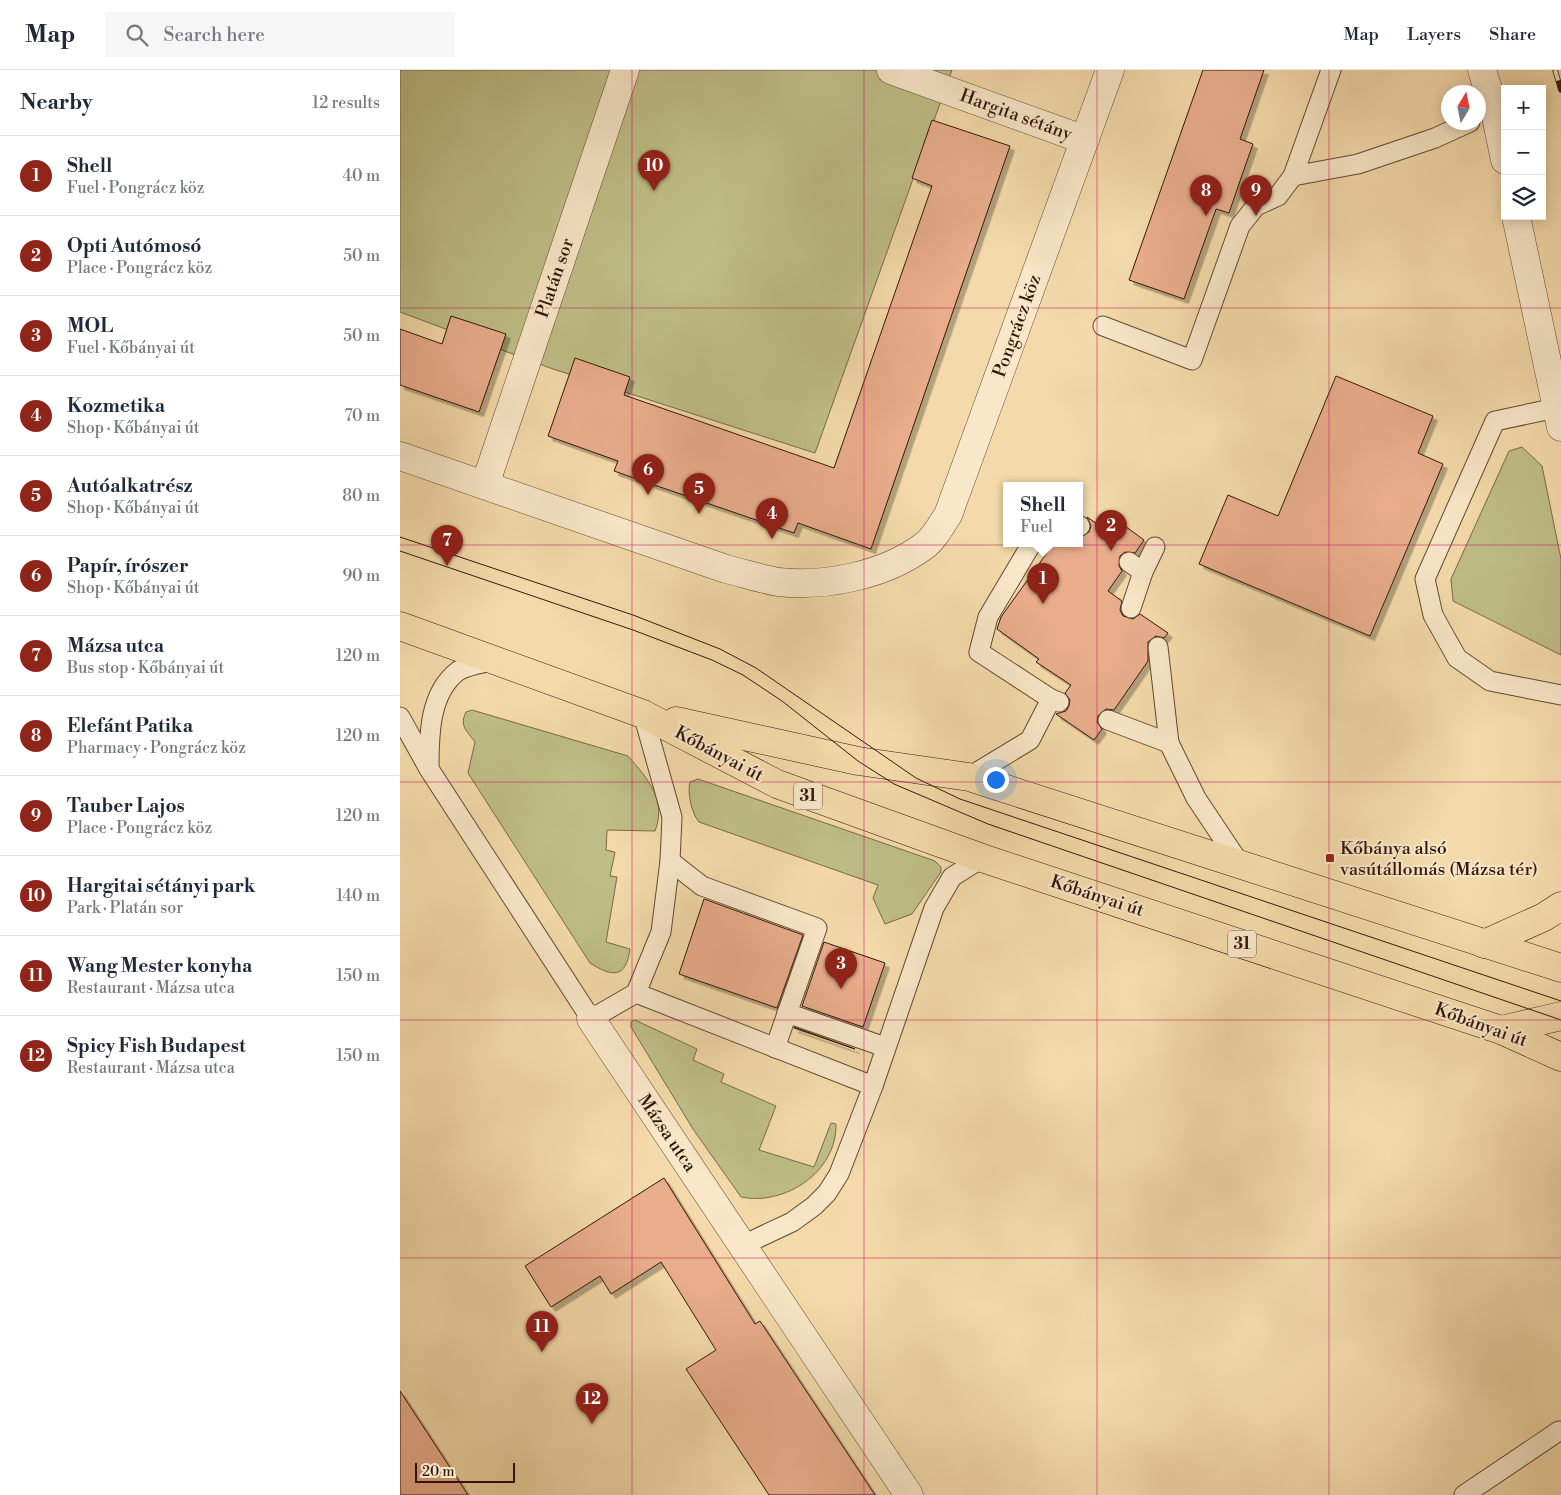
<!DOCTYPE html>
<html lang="en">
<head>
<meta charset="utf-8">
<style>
  body { margin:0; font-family:"Libre Bodoni",serif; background:#f6f6f7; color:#1f2937 }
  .controls { position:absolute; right:15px; top:15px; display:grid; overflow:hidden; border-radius:0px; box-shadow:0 2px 12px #0003 }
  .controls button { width:45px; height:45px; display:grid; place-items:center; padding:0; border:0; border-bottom:1px solid #e0e1e3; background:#fff; color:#1f2937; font:25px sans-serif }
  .compass { position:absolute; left:1041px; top:15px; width:45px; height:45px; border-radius:50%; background:#fff; box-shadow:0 2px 12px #0003; rotate:10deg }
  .scale { position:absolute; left:15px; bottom:12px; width:100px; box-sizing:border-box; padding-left:5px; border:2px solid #321709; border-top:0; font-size:14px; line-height:18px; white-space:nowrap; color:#321709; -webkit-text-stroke:4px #f8e7c8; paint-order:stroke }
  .you { position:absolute; left:595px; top:709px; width:18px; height:18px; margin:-12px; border:4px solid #fff; border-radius:50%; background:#1a73e8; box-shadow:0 0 0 8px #1a73e833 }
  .badge { display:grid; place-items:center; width:32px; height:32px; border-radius:50%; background:#8f2418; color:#fff; font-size:16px; font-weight:700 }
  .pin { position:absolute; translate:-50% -41px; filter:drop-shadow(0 1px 2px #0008) }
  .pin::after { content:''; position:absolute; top:26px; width:18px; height:15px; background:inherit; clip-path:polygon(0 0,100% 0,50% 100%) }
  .popup { position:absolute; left:603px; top:412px; width:80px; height:65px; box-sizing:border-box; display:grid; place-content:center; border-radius:0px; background:#fff; filter:drop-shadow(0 1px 4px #0005); font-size:16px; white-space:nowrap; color:#747a83 }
  .popup b { font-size:19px; color:#1f2937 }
  .popup::after { content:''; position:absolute; left:50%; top:100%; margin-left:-10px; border:10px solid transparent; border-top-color:#fff }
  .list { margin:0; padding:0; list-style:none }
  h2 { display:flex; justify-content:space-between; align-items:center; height:65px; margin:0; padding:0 20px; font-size:21px }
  h2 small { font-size:16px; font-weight:400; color:#747a83 }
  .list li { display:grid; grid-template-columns:32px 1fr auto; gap:15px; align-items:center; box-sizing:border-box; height:80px; padding:0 20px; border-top:1px solid #e0e1e3 }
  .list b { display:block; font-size:19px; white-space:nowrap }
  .list p { margin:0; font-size:16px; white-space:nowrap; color:#747a83 }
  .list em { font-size:16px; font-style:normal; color:#747a83 }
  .icon { flex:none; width:28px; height:28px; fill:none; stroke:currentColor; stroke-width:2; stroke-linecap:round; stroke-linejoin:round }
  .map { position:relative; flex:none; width:1161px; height:1425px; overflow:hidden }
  header { display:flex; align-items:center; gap:30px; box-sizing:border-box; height:70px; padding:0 25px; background:#fff; border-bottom:1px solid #e0e1e3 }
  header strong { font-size:24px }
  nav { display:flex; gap:28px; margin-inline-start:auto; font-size:18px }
  .search { width:350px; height:45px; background:#f6f6f7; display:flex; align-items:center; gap:12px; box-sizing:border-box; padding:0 18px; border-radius:0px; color:#747a83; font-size:19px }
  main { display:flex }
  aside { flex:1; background:#fff }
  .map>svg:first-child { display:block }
</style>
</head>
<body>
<header>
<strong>Map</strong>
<div class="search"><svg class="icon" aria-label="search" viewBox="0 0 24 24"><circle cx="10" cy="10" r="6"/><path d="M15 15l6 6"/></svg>Search here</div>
<nav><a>Map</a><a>Layers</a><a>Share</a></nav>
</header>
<main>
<aside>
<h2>Nearby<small>12 results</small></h2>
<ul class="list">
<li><span class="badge">1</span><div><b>Shell</b><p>Fuel · Pongrácz köz</p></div><em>40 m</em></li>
<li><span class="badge">2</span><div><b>Opti Autómosó</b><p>Place · Pongrácz köz</p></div><em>50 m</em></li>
<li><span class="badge">3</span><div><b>MOL</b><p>Fuel · Kőbányai út</p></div><em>50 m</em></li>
<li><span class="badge">4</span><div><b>Kozmetika</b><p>Shop · Kőbányai út</p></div><em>70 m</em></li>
<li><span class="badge">5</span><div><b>Autóalkatrész</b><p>Shop · Kőbányai út</p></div><em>80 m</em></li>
<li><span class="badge">6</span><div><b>Papír, írószer</b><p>Shop · Kőbányai út</p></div><em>90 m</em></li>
<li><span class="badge">7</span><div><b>Mázsa utca</b><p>Bus stop · Kőbányai út</p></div><em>120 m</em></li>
<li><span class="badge">8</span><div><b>Elefánt Patika</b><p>Pharmacy · Pongrácz köz</p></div><em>120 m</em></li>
<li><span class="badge">9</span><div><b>Tauber Lajos</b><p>Place · Pongrácz köz</p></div><em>120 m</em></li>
<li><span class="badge">10</span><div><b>Hargitai sétányi park</b><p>Park · Platán sor</p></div><em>140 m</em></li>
<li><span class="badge">11</span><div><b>Wang Mester konyha</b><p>Restaurant · Mázsa utca</p></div><em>150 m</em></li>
<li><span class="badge">12</span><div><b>Spicy Fish Budapest</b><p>Restaurant · Mázsa utca</p></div><em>150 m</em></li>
</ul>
</aside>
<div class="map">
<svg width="1161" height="1425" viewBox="0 0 1161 1425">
  <defs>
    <filter id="shadow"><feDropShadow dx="4.5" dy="4.5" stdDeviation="0" flood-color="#0004"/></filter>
  </defs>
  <rect width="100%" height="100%" fill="#f4daaa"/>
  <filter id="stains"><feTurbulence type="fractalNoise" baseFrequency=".004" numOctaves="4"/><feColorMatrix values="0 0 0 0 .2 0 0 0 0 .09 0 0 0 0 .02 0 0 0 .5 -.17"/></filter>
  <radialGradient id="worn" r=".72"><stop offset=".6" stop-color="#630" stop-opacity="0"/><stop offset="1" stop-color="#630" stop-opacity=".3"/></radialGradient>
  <g fill="#bfbe86" stroke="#786a48">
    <polygon points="0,0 552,0 415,383 153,299 0,242"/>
    <polygon points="1122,377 1142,396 1161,489 1161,585 1053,531 1051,509 1109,381"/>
    <path d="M 72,640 L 228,686 C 248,709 267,730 255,761 L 207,760 L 206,780 L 215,782 L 210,806 L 217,807 L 206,872 L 230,879 C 226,909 212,907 190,893 L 68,703 L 75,672 C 67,661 59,656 66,642 Z"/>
    <path d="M 298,709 L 535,791 L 541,797 L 541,802 L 512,844 L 485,854 L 473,828 L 478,815 L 299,752 C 292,744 287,723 290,712 Z"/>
    <path d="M 235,950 L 297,979 L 293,990 L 324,1004 L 321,1012 L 376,1036 L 359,1080 L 414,1097 L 431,1053 L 436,1054 C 437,1102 385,1136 341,1127 L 293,1059 L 231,957 L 231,952 Z"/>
  </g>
  <g fill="#e9ad8c" stroke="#321709" filter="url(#shadow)">
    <polygon points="803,0 864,0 840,69 853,74 841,108 829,143 816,139 784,229 729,210"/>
    <polygon points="532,50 610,76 471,479 398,453 394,463 263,418 214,401 218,391 148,366 175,288 230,307 224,325 434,398 532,116 512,108"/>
    <polygon points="51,246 106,264 79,342 0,315 0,259 42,274"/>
    <polygon points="936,306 1033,346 1018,383 1043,394 970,566 799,494 828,425 878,446"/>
    <polygon points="687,447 710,463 718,451 744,470 735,483 725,482 720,486 719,496 722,501 708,521 722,531 720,540 723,546 733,549 740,544 768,563 764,568 756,566 748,572 748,591 714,640 706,639 698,646 697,652 702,659 694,670 656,644 666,641 669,636 670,630 665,623 671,615 636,592 639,589 597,559 601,547 654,473 679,473 679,467 689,462 691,456"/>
    <polygon points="304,829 403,865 377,938 279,904"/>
    <polygon points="424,872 485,893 463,957 402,936"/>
    <polygon points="394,957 455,979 394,958"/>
    <polygon points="264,1108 355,1254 360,1251 475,1425 369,1425 286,1299 316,1280 261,1192 211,1224 200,1206 151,1237 125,1196"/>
    <polygon points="0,1321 68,1425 0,1425"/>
  </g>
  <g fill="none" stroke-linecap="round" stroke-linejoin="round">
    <defs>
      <g id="service">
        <polyline points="893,106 958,94 1035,68 1070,52"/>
        <polyline points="703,256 792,290 840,156 856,136 878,126 893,106 931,0"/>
        <polyline points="1156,338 1095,351 1025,509 1033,545 1057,588 1090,611 1161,625"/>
        <polyline points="679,456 680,456"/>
        <polyline points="632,473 588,547 579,582 651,629"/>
        <polyline points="729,492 743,502 731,538"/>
        <polyline points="743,502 755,477"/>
        <polyline points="758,577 769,673"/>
        <path d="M 95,590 C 85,593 67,595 58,601 C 29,623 29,666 29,699 L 191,949 L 236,923 L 261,862 L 270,791 L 272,747 L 243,644"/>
        <polyline points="0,647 29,699"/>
        <polyline points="708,650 769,673 796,728 840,794"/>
        <polyline points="569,707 630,670 651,629 659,632"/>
        <polyline points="270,791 302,816 417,858 375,978"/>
        <polyline points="236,923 473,1016"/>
        <polyline points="387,943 485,977"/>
        <polyline points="341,1176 392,1152 414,1136 427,1123 439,1104 473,1016 534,838 552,807 582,788"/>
        <polyline points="1064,1425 1159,1361"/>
      </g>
      <g id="pedestrian">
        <polyline points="491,0 685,70"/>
        <polyline points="85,415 225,0"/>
      </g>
      <g id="minor">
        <path d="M 0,386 L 326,499 C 343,503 361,509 378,512 C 427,517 485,505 524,476 C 534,469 541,455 548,445 L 710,0"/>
        <polyline points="191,949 509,1425"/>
      </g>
      <g id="tertiary">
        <polyline points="1082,0 1095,42 1105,90"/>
        <polyline points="1116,146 1161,357"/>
      </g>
      <g id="primary">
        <polyline points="0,556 243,644 377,714 582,788 1101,960 1161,987"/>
        <polyline points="276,651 458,691 569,707 1161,898"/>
        <polyline points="1084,874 1144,847 1161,836"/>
        <polyline points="1101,960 1161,946"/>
      </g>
    </defs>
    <use href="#service" stroke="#624831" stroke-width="21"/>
    <use href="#pedestrian" stroke="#624831" stroke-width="29"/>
    <use href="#minor" stroke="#624831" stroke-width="29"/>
    <use href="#tertiary" stroke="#624831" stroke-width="29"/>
    <use href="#primary" stroke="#321709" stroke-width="29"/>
    <use href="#service" stroke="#f8e7c8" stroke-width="19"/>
    <use href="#pedestrian" stroke="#f8e7c8" stroke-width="28"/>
    <use href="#minor" stroke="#f8e7c8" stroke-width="28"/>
    <use href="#tertiary" stroke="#f8e7c8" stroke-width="28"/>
    <use href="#primary" stroke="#f4daaa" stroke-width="28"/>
    <g stroke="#321709" stroke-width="1">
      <polyline points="0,467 233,545 320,579 356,598 516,708 560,729 1161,931"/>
      <polyline points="0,481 233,560 312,590 343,605 382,631 458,691 494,714 588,754 1161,950"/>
    </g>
    <defs>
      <polyline id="rail" points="1155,0 1161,20"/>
    </defs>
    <use href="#rail" stroke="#321709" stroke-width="5.5"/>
    <use href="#rail" stroke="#f8e7c8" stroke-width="4" stroke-dasharray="11" stroke-linecap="butt"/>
  </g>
  <path fill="none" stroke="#c2185b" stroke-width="1" stroke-opacity="0.55" d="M 232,0 L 232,1425M 464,0 L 464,1425M 697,0 L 697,1425M 929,0 L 929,1425M 0,238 L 1161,238M 0,475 L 1161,475M 0,712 L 1161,712M 0,950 L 1161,950M 0,1188 L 1161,1188"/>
  <rect fill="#8f2418" stroke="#f8e7c8" stroke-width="2" x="925" y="783" width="10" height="10" rx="2.5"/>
  <g text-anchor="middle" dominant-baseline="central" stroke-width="4" stroke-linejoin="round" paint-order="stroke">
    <g fill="#f8e7c8" stroke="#6d5542" stroke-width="1">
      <rect x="394" y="712.5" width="28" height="27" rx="4"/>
      <rect x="828" y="860.5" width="28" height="27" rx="4"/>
    </g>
    <g font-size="16" font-weight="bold" fill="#321709">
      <text x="408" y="726">31</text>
      <text x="842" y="874">31</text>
    </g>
    <g font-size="18" fill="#321709" stroke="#f8e7c8">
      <text transform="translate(616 45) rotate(20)">Hargita sétány</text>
      <text transform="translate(155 208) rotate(-71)">Platán sor</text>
      <text transform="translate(617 256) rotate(-70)">Pongrácz köz</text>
      <text transform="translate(319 684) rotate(28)">Kőbányai út</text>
      <text transform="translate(697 826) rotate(18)">Kőbányai út</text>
      <text transform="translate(1081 955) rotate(20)">Kőbányai út</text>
      <text transform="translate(267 1063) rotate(56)">Mázsa utca</text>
    </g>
    <g font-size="18" fill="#321709" stroke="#f8e7c8" text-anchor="start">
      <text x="940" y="778">Kőbánya alsó<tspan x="940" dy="21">vasútállomás (Mázsa tér)</tspan></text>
    </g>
  </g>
  <rect width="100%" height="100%" filter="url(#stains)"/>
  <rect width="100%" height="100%" fill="url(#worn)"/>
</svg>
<div class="controls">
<button>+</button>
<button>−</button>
<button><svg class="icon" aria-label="layers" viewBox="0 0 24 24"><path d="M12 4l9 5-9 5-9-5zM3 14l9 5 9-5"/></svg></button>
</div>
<svg class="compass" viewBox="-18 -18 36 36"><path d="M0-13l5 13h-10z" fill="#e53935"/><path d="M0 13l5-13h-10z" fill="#747a83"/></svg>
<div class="scale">20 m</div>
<div class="you"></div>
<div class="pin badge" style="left:643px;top:534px">1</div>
<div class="popup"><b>Shell</b>Fuel</div>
<div class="pin badge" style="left:711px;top:481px">2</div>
<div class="pin badge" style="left:441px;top:919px">3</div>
<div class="pin badge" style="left:372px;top:469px">4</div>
<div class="pin badge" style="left:299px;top:444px">5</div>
<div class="pin badge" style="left:248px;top:425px">6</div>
<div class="pin badge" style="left:47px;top:496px">7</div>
<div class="pin badge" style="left:806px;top:146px">8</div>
<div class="pin badge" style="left:856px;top:146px">9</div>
<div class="pin badge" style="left:254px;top:121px">10</div>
<div class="pin badge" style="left:142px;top:1282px">11</div>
<div class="pin badge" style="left:192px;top:1354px">12</div>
</div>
</main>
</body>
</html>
